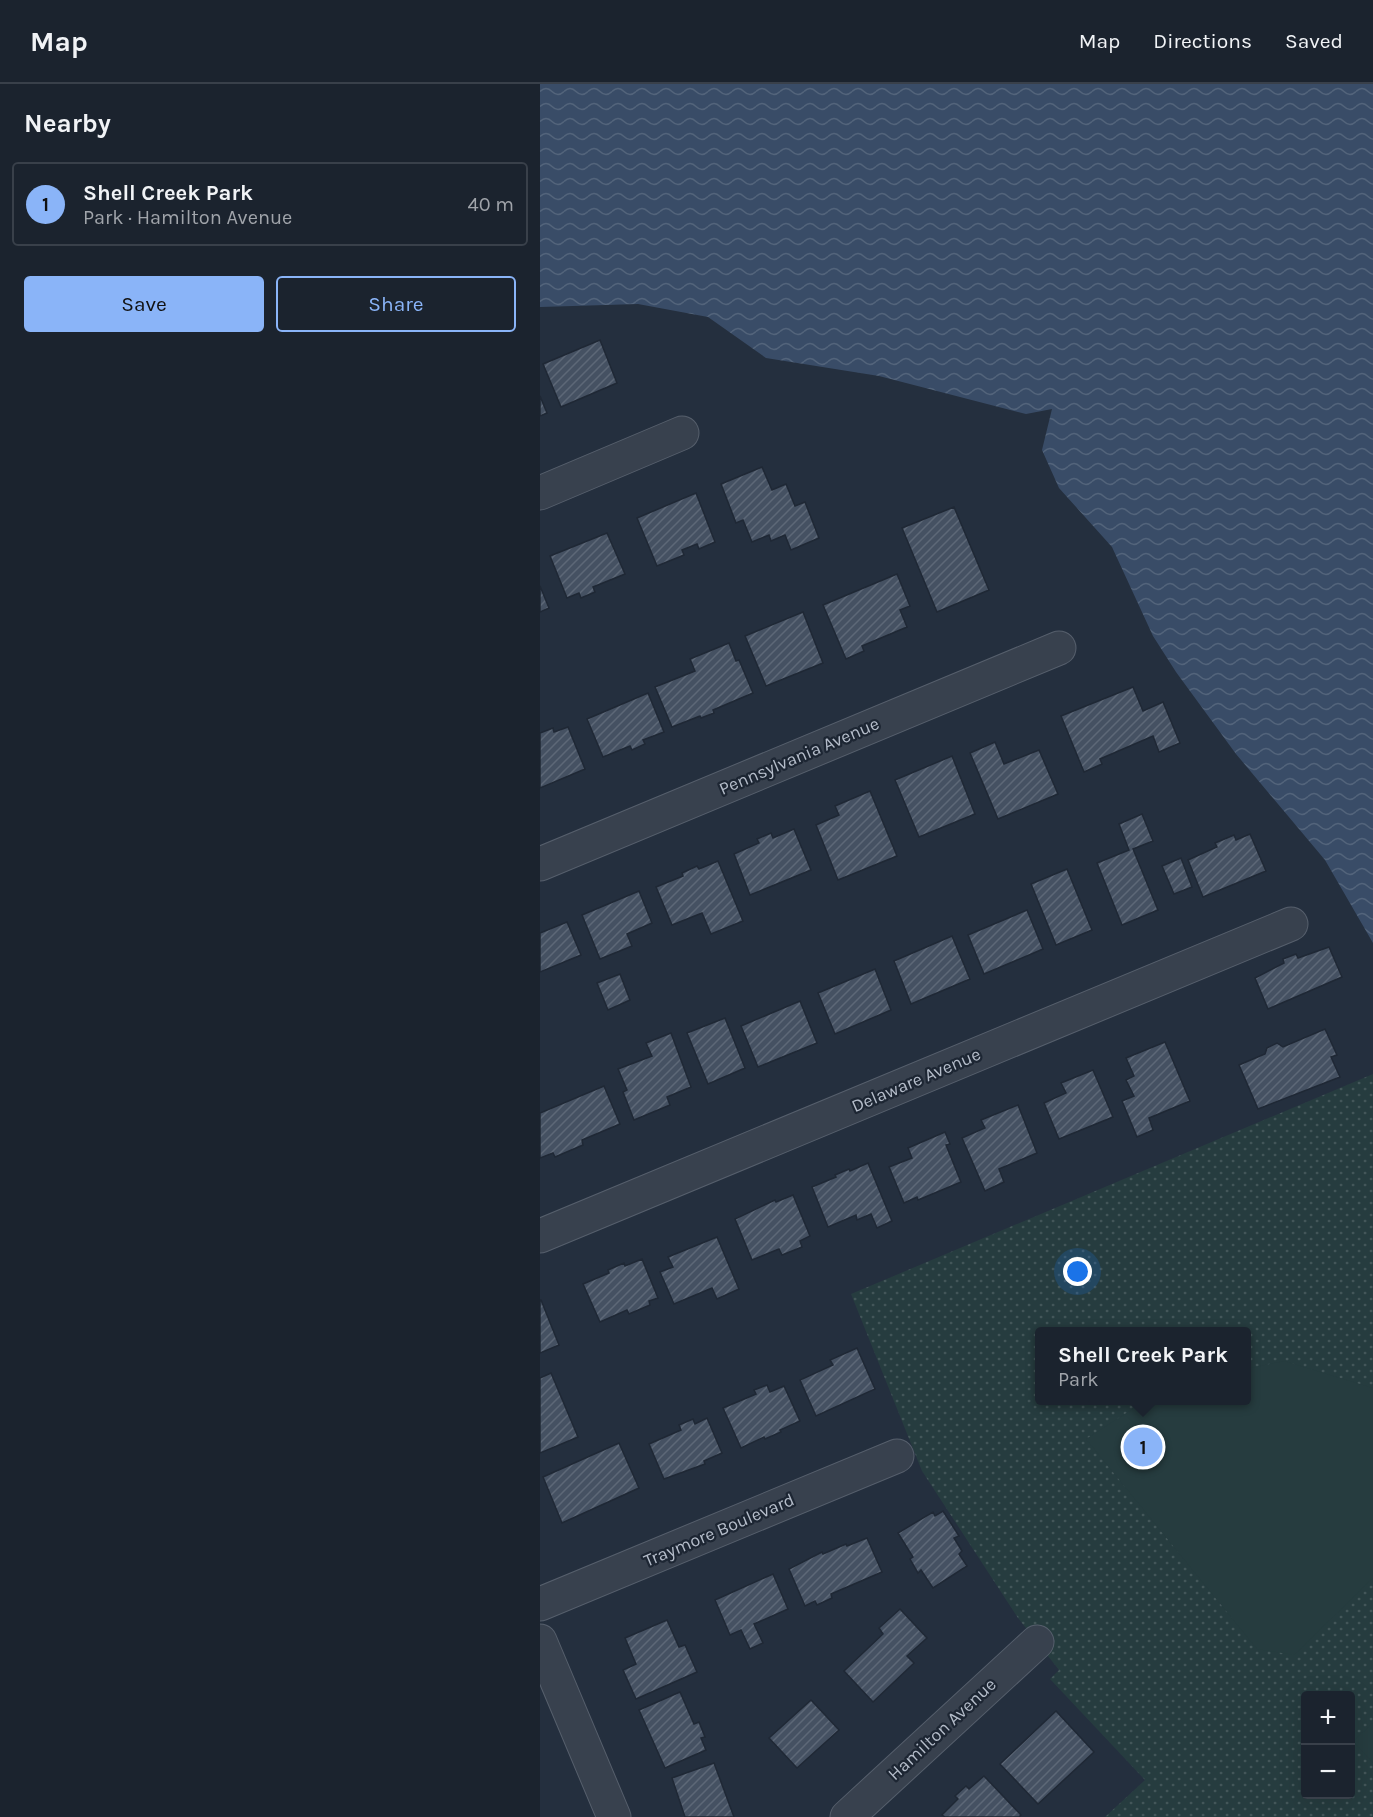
<!DOCTYPE html>
<html lang="en">
<head>
<meta charset="utf-8">
<style>
  body { margin:0; font-family:Karla,sans-serif; background:#282f3a; color:#f1f3f6 }
  .controls { position:absolute; right:18px; bottom:18px; display:grid; overflow:hidden; border-radius:6px; box-shadow:0 6px 24px #0002 }
  .controls button { width:54px; height:54px; display:grid; place-items:center; padding:0; border:0; border-bottom:2px solid #39404a; background:#1b232e; color:#f1f3f6; font:30px sans-serif }
  .you { position:absolute; left:538px; top:1188px; width:21px; height:21px; margin:-15px; border:4px solid #fff; border-radius:50%; background:#1a73e8; box-shadow:0 0 0 9px #1a73e833 }
  .badge { display:grid; place-items:center; width:39px; height:39px; border-radius:50%; background:#8ab4f8; color:#111; font-size:20px; font-weight:700 }
  .pin { position:absolute; translate:-50% -50%; border:3px solid #fff; box-shadow:0 2px 6px #0006 }
  .popup { position:absolute; left:495px; top:1243px; width:216px; height:78px; box-sizing:border-box; display:grid; place-content:center; border-radius:6px; background:#1b232e; filter:drop-shadow(0 2px 4px #0005); font-size:20px; white-space:nowrap; color:#a0a4aa }
  .popup b { font-size:22px; color:#f1f3f6 }
  .popup::after { content:''; position:absolute; left:50%; top:100%; margin-left:-12px; border:12px solid transparent; border-top-color:#1b232e }
  .list { margin:0; padding:0; list-style:none }
  h2 { display:flex; justify-content:space-between; align-items:center; height:78px; margin:0; padding:0 24px; font-size:26px }
  h2 small { font-size:20px; font-weight:400; color:#a0a4aa }
  .list li { display:grid; grid-template-columns:39px 1fr auto; gap:18px; align-items:center; box-sizing:border-box; height:84px; margin:0 12px 12px; padding:0 12px; border:2px solid #39404a; border-radius:6px }
  .list b { display:block; font-size:22px; white-space:nowrap }
  .list p { margin:0; font-size:20px; white-space:nowrap; color:#a0a4aa }
  .list em { font-size:20px; font-style:normal; color:#a0a4aa }
  .actions { display:flex; gap:12px; padding:18px 24px }
  .actions a { flex:1; padding:14px 0; border:2px solid #8ab4f8; border-radius:6px; text-align:center; font-size:21px; color:#8ab4f8 }
  .actions .main { background:#8ab4f8; color:#111 }
  .map { position:relative; flex:none; width:833px; height:1733px; overflow:hidden }
  header { display:flex; align-items:center; gap:36px; box-sizing:border-box; height:84px; padding:0 30px; background:#1b232e; border-bottom:2px solid #39404a }
  header strong { font-size:28px }
  nav { display:flex; gap:33px; margin-inline-start:auto; font-size:21px }
  main { display:flex }
  aside { flex:1; background:#1b232e }
  .map>svg:first-child { display:block }
</style>
</head>
<body>
<header>
<strong>Map</strong>
<nav><a>Map</a><a>Directions</a><a>Saved</a></nav>
</header>
<main>
<aside>
<h2>Nearby<small></small></h2>
<ul class="list">
<li><span class="badge">1</span><div><b>Shell Creek Park</b><p>Park · Hamilton Avenue</p></div><em>40 m</em></li>
</ul>
<div class="actions"><a class="main">Save</a><a>Share</a></div>
</aside>
<div class="map">
<svg width="833" height="1733" viewBox="0 0 833 1733">
  <defs>
    <pattern id="park-dots" width="8" height="8" patternUnits="userSpaceOnUse" patternTransform="scale(1.5)"><rect width="8" height="8" fill="#263c3f"/><path d="M2 2h.1M6 6h.1" fill="none" stroke="#435659" stroke-width="1.8" stroke-linecap="round"/></pattern>
    <pattern id="water-waves" width="16" height="10" patternUnits="userSpaceOnUse" patternTransform="scale(1.5)"><rect width="16" height="10" fill="#394c67"/><path d="M0 5q4-4 8 0t8 0" fill="none" stroke="#53647b"/></pattern>
    <pattern id="building-hatch" width="6" height="6" patternUnits="userSpaceOnUse" patternTransform="scale(1.5)"><rect width="6" height="6" fill="#455162"/><path d="M-1 1l2-2M0 6l6-6M5 7l2-2" fill="none" stroke="#5d6877"/></pattern>
  </defs>
  <rect width="100%" height="100%" fill="#242f3e"/>
  <path fill="url(#park-dots)" fill-rule="evenodd" d="M 833,990 L 833,1733 L 565,1733 L 605,1696 L 510,1595 L 519,1586 L 478,1534 L 382,1387 L 311,1210 ZM 500,1248 L 706,1248 L 706,1316 L 500,1316 ZM 766,1612 L 810,1612 L 810,1710 L 766,1710 Z"/>
  <g fill="#263c3f">
    <polygon points="744,1277 833,1304 833,1494 754,1571 717,1565 546,1355 605,1317 706,1316 707,1285"/>
    <polygon points="833,1639 833,1679 813,1657"/>
  </g>
  <polygon fill="url(#water-waves)" points="0,0 833,0 833,859 785,776 696,670 636,588 613,552 572,463 519,404 502,366 512,325 486,330 339,292 226,274 168,233 98,220 0,223"/>
  <g fill="url(#building-hatch)" stroke="#1f2835" stroke-width="1.5">
    <polygon points="60,256 77,299 21,323 3,280"/>
    <polygon points="0,312 7,329 0,332"/>
    <polygon points="222,383 232,406 246,400 255,422 265,418 279,454 251,466 245,451 231,457 229,451 212,458 203,436 196,439 181,400"/>
    <polygon points="156,409 175,458 159,465 157,460 142,466 144,471 117,482 97,434"/>
    <polygon points="414,423 449,506 397,528 362,444"/>
    <polygon points="67,449 85,490 53,503 55,508 41,514 39,509 27,514 10,472"/>
    <polygon points="357,490 370,522 360,526 367,543 322,562 324,567 306,575 283,521"/>
    <polygon points="0,502 9,524 0,528"/>
    <polygon points="263,528 283,579 226,602 205,552"/>
    <polygon points="189,559 196,577 199,576 213,609 173,626 174,629 161,634 160,632 132,643 115,603 155,587 150,575"/>
    <polygon points="593,603 603,627 623,618 640,659 619,668 613,652 560,675 562,680 544,688 521,632"/>
    <polygon points="108,609 124,648 103,656 105,660 92,666 90,662 63,673 47,635"/>
    <polygon points="28,643 45,685 0,704 0,649 13,644 14,648"/>
    <polygon points="455,658 464,680 499,666 518,710 458,735 430,669"/>
    <polygon points="412,672 435,730 379,753 355,696"/>
    <polygon points="330,707 357,772 298,796 276,741 299,731 295,722"/>
    <polygon points="602,730 613,757 593,765 618,826 582,841 557,779 589,766 579,740"/>
    <polygon points="254,745 271,786 210,811 194,770 219,759 217,755 231,749 233,754"/>
    <polygon points="710,750 726,787 663,813 648,776 677,763 675,759 694,751 696,756"/>
    <polygon points="641,774 652,803 634,810 622,782"/>
    <polygon points="178,777 203,837 171,850 162,829 132,841 116,803 143,792 142,789 157,782 159,785"/>
    <polygon points="527,785 552,846 516,861 491,800"/>
    <polygon points="99,807 112,839 87,850 92,862 60,875 42,831"/>
    <polygon points="487,826 503,865 444,890 428,851"/>
    <polygon points="27,838 41,871 0,888 0,849"/>
    <polygon points="412,852 430,895 371,920 354,877"/>
    <polygon points="789,863 802,893 728,925 715,894 744,879 743,875 756,870 758,874"/>
    <polygon points="335,885 351,926 295,950 278,909"/>
    <polygon points="80,890 90,916 68,926 57,899"/>
    <polygon points="260,917 277,959 218,983 201,942"/>
    <polygon points="185,934 205,984 168,1000 147,949"/>
    <polygon points="785,945 797,971 791,973 800,993 718,1025 699,981 725,970 727,964 737,959 743,963"/>
    <polygon points="131,949 151,1003 127,1013 130,1021 94,1036 83,1008 87,1006 78,985 112,972 106,959"/>
    <polygon points="625,958 650,1017 609,1034 613,1046 597,1053 582,1017 594,1012 586,996 594,992 586,974"/>
    <polygon points="553,986 573,1033 519,1055 504,1019 526,1009 521,999"/>
    <polygon points="64,1002 80,1040 42,1056 43,1061 15,1073 13,1069 0,1074 0,1029"/>
    <polygon points="478,1021 497,1069 459,1085 464,1098 445,1107 422,1054 445,1044 441,1036"/>
    <polygon points="405,1048 410,1060 406,1061 421,1098 378,1116 377,1113 364,1119 349,1083 372,1074 368,1064"/>
    <polygon points="328,1079 352,1137 337,1144 331,1130 317,1136 316,1131 288,1143 272,1103 296,1093 295,1091 309,1085 310,1087"/>
    <polygon points="253,1111 270,1152 260,1157 262,1163 242,1171 239,1165 212,1176 195,1135 235,1116 236,1118"/>
    <polygon points="177,1153 199,1205 177,1215 172,1204 134,1220 120,1188 133,1183 128,1173"/>
    <polygon points="102,1175 118,1214 109,1217 110,1221 89,1230 87,1226 60,1238 43,1200 69,1189 68,1186 84,1179 85,1182"/>
    <polygon points="1,1216 19,1261 0,1269 0,1216"/>
    <polygon points="317,1264 335,1305 276,1332 260,1296 293,1281 290,1276"/>
    <polygon points="11,1289 38,1353 0,1369 0,1294"/>
    <polygon points="227,1301 230,1308 244,1302 260,1337 240,1346 241,1348 225,1355 224,1353 201,1364 183,1324 216,1310 214,1306"/>
    <polygon points="167,1334 182,1369 164,1377 165,1380 124,1395 109,1360 141,1346 139,1341 153,1335 155,1340"/>
    <polygon points="79,1359 99,1404 22,1439 3,1393"/>
    <polygon points="403,1427 419,1452 414,1454 422,1467 419,1470 427,1482 393,1504 381,1486 378,1489 370,1475 373,1473 358,1449 393,1428 395,1432"/>
    <polygon points="327,1454 342,1488 291,1510 292,1514 277,1521 275,1517 265,1522 249,1485 282,1468 283,1470 306,1460 307,1462"/>
    <polygon points="233,1490 248,1525 214,1540 223,1559 210,1565 201,1546 190,1551 175,1516"/>
    <polygon points="360,1525 387,1554 367,1572 374,1579 333,1618 304,1587 343,1550 339,1544"/>
    <polygon points="127,1536 139,1563 145,1561 157,1588 96,1615 83,1586 96,1580 85,1554"/>
    <polygon points="140,1608 154,1640 159,1638 165,1653 161,1654 166,1666 125,1684 99,1626"/>
    <polygon points="271,1616 299,1646 257,1684 229,1654"/>
    <polygon points="516,1627 554,1668 498,1720 460,1680"/>
    <polygon points="174,1679 194,1733 145,1733 132,1694"/>
    <polygon points="444,1692 481,1731 479,1733 405,1733 402,1731 418,1715 415,1712 426,1702 429,1705"/>
  </g>
  <g fill="none" stroke-linecap="round" stroke-linejoin="round">
    <defs>
      <g id="minor">
        <polyline points="0,409 142,349"/>
        <polyline points="0,780 519,564"/>
        <polyline points="0,1152 751,840"/>
        <polyline points="0,1520 357,1372"/>
        <polyline points="0,1557 74,1733"/>
        <polyline points="307,1733 497,1558"/>
      </g>
    </defs>
    <use href="#minor" stroke="#565f6c" stroke-width="35"/>
    <use href="#minor" stroke="#38414e" stroke-width="33"/>
  </g>
  <g text-anchor="middle" dominant-baseline="central" stroke-width="4.5" stroke-linejoin="round" paint-order="stroke">
    <g font-size="18" fill="#b4bcc9" stroke="#1d2633">
      <text transform="translate(259 672) rotate(-23)">Pennsylvania Avenue</text>
      <text transform="translate(376 996) rotate(-23)">Delaware Avenue</text>
      <text transform="translate(179 1446) rotate(-23)">Traymore Boulevard</text>
      <text transform="translate(402 1645) rotate(-43)">Hamilton Avenue</text>
    </g>
  </g>
</svg>
<div class="controls">
<button>+</button>
<button>−</button>
</div>
<div class="you"></div>
<div class="pin badge" style="left:603px;top:1363px">1</div>
<div class="popup"><b>Shell Creek Park</b>Park</div>
</div>
</main>
</body>
</html>
